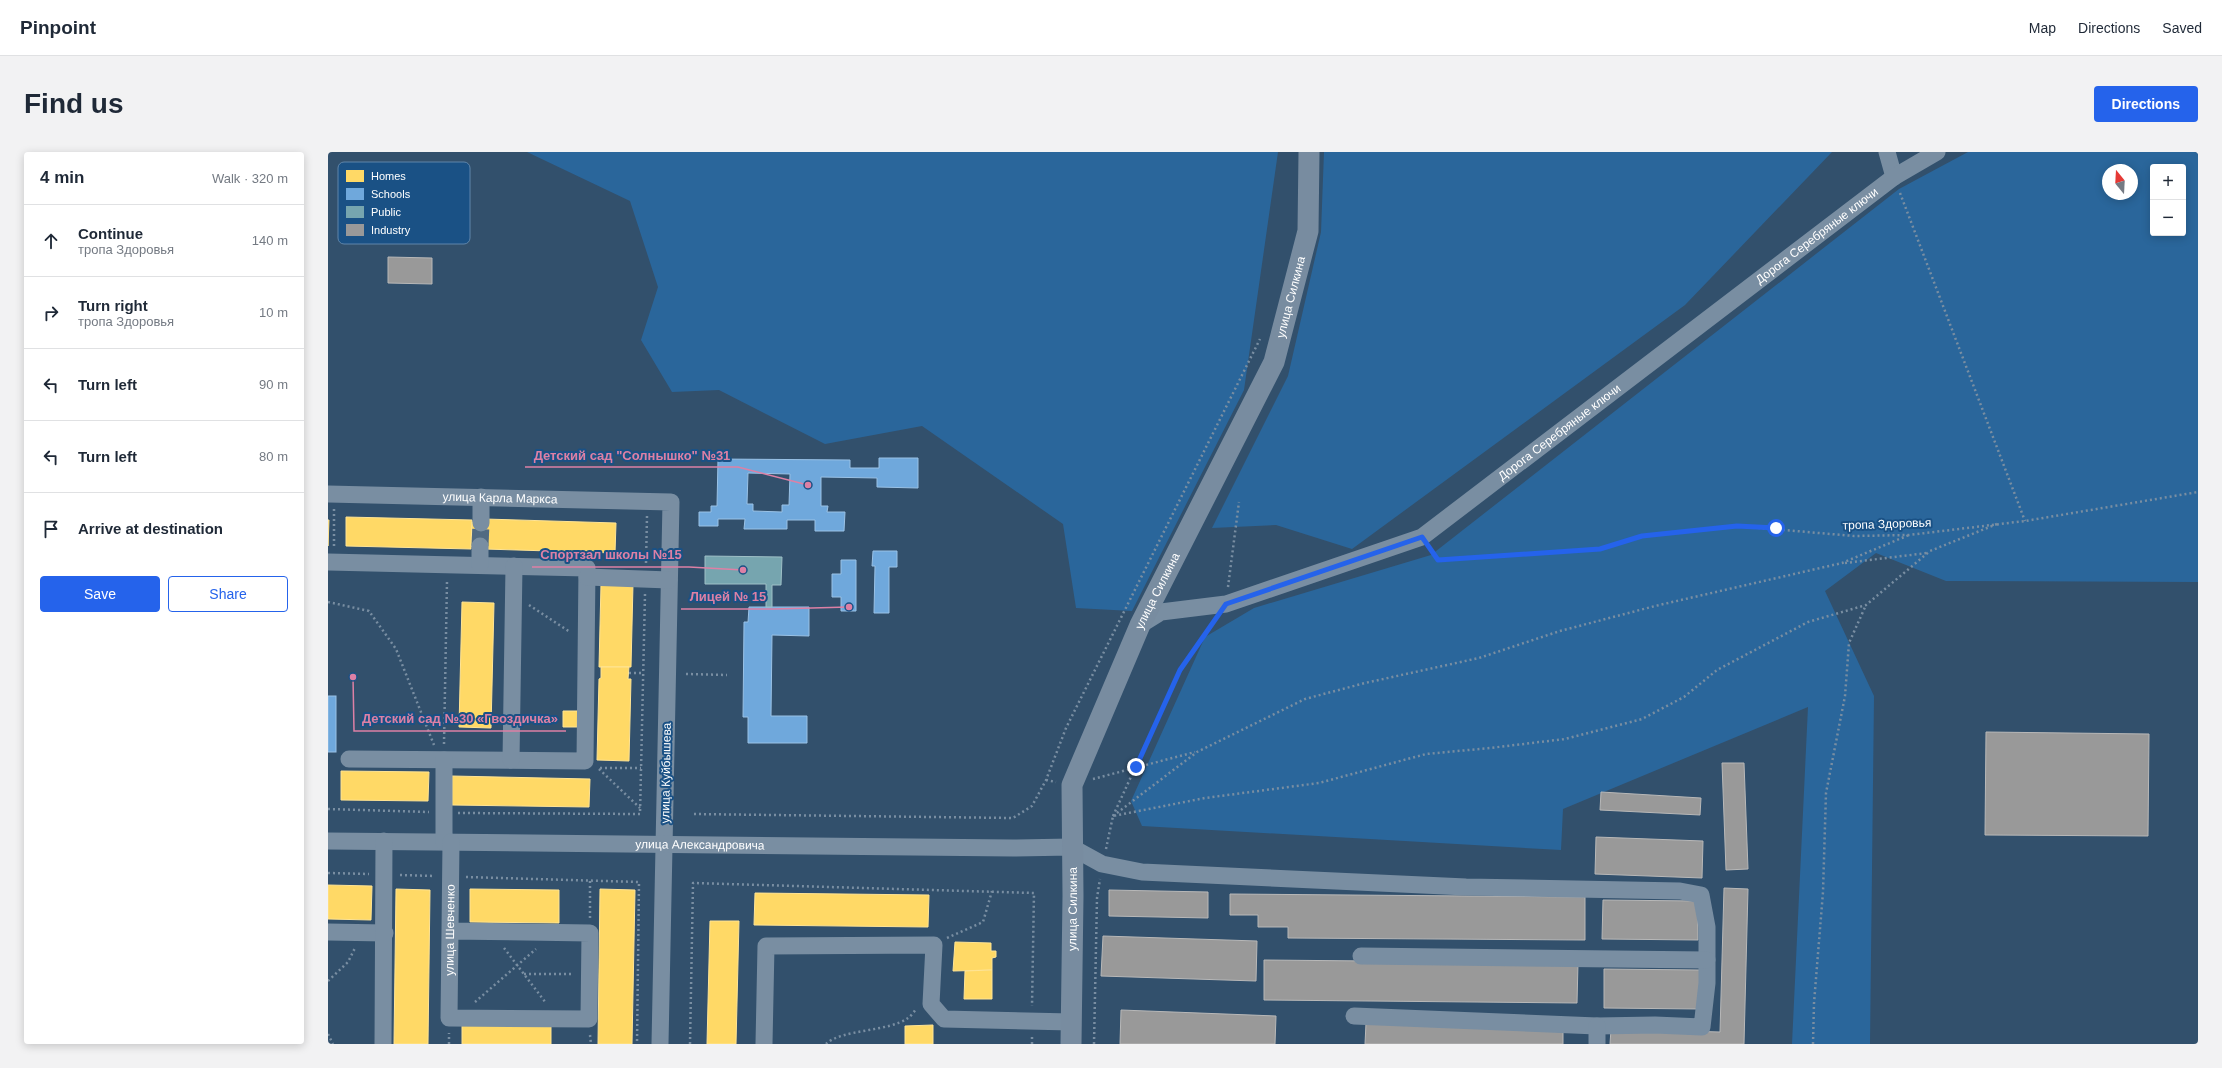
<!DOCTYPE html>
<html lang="en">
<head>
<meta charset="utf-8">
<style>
  body { margin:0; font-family:Helvetica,sans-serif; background:#f2f2f3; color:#1f2937 }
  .controls { position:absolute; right:12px; top:12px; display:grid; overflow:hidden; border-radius:4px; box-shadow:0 2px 10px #0003 }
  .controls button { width:36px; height:36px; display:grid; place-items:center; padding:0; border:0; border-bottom:1px solid #e0e1e3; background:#fff; color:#1f2937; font:20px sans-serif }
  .compass { position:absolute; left:1774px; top:12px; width:36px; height:36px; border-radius:50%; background:#fff; box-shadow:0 2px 10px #0003; rotate:342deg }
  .stop { position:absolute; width:12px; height:12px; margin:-9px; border:3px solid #2563eb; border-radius:50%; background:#fff }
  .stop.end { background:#2563eb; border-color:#fff; box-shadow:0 1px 4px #0008 }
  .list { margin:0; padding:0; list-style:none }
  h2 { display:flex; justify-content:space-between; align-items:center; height:52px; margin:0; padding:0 16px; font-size:17px }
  h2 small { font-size:13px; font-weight:400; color:#747a83 }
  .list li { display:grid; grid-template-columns:26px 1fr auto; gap:12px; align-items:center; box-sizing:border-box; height:72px; padding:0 16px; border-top:1px solid #e0e1e3 }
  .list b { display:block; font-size:15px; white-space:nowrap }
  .list p { margin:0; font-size:13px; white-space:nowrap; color:#747a83 }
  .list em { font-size:13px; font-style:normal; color:#747a83 }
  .actions { display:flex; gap:8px; padding:12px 16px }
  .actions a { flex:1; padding:9px 0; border:1px solid #2563eb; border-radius:4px; text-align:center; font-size:14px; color:#2563eb }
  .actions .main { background:#2563eb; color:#fff }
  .icon { flex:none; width:22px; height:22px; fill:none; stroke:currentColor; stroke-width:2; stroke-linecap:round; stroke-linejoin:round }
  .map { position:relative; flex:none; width:1870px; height:892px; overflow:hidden; border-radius:4px }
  header { display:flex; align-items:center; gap:24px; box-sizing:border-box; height:56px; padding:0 20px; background:#fff; border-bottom:1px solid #e0e1e3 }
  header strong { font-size:19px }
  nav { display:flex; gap:22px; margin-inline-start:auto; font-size:14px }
  .intro { display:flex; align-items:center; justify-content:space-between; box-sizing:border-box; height:96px; padding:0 24px }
  h1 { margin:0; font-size:28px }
  .button { padding:10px 18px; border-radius:4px; background:#2563eb; color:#fff; font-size:14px; font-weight:700 }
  main { display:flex; gap:24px; padding:0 24px }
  aside { flex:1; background:#fff; border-radius:4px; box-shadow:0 2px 10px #0003 }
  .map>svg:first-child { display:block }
</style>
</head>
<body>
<header>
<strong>Pinpoint</strong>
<nav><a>Map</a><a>Directions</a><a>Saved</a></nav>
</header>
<div class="intro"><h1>Find us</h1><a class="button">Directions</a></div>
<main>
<aside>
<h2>4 min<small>Walk · 320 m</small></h2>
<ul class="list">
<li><svg class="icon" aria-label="ahead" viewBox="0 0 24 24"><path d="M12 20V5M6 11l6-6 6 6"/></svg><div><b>Continue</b><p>тропа Здоровья</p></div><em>140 m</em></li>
<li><svg class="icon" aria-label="right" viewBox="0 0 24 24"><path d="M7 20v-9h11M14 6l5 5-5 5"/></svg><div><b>Turn right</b><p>тропа Здоровья</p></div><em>10 m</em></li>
<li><svg class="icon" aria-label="left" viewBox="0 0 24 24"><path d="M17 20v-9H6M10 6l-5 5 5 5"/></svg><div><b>Turn left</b></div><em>90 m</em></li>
<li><svg class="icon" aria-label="left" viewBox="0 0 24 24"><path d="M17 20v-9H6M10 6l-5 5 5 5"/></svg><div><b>Turn left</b></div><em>80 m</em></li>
<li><svg class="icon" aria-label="arrive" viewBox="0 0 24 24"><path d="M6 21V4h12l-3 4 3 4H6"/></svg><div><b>Arrive at destination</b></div></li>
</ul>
<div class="actions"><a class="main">Save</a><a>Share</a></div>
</aside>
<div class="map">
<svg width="1870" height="892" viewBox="0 0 1870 892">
  <rect width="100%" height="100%" fill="#32506c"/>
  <g fill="#2a669b" fill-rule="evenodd">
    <polygon points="199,0 950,0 916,238 804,459 748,456 735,372 594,274 497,292 391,238 344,240 313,188 330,135 302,49"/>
    <polygon points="996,0 1504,0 1357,153 1024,397 948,373 884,376 960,224 993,80"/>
    <path d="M 1640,0 L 1870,0 L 1870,430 L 1618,429 L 1548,401 L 1497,439 L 1546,544 L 1542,892 L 1464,892 L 1480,555 L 1235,657 L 1233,698 L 814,674 L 803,649 L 877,485 L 926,456 L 1103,403 L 1571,37 ZM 1825,15 L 1855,15 L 1855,81 L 1825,81 ZM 1780,18 L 1804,18 L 1804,42 L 1780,42 Z"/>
  </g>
  <g fill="#ffd966" stroke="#ffe494">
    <polygon points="18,365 144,368 143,397 18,394"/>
    <polygon points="157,367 288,371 287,401 156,397 156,395 143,394 144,370 157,371"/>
    <polygon points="0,368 1,368 0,394"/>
    <polygon points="273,432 305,432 303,515 271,515"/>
    <polygon points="134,450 166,451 163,576 131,575"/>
    <polygon points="273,515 301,515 300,527 303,527 301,609 269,608 271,527 273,526"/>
    <polygon points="235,559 250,559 249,575 235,575"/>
    <polygon points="13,619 101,620 100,649 13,648"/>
    <polygon points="124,624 262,627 261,655 124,653"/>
    <polygon points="0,733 44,734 43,768 0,767"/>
    <polygon points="68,737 102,738 100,892 66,892"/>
    <polygon points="142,737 231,738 231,771 142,770"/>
    <polygon points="272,737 307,738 304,892 270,892"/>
    <polygon points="427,741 601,743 600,775 426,773"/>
    <polygon points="382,769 411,769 408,892 379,892"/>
    <polygon points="627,790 663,791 663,799 668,799 668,805 664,806 664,818 625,819"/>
    <polygon points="664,818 664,847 636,847 637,819"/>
    <polygon points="134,871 223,872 223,892 134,892"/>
    <polygon points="605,873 605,892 577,892 577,874"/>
  </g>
  <g fill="#6fa8dc" stroke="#9ac2e6" fill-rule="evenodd">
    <path d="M 551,306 L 590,306 L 590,336 L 549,335 L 549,326 L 493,325 L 493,354 L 500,354 L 499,360 L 517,360 L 516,379 L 487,379 L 487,368 L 459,368 L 459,377 L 416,377 L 417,367 L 390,367 L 390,374 L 371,374 L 371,360 L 383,360 L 383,354 L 389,354 L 390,307 L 522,308 L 522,316 L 551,316 ZM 420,321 L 462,322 L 461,353 L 454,353 L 454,360 L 425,359 L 425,352 L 419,352 Z"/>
    <polygon points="545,399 569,399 569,415 561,415 561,461 546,461 547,414 544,414"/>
    <polygon points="513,408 528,408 528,459 513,459 513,445 504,445 504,422 513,422"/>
    <polygon points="421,455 481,455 481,484 444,483 443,564 479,564 479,591 420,591 420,565 415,565 416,470 420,470"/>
    <rect x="0" y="544" width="8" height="56"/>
  </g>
  <polygon fill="#76a5af" stroke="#9fc0c7" points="377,404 454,405 453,433 444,433 444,455 438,455 438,432 377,432"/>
  <g fill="#999" stroke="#b8b8b8">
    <polygon points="60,105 104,106 104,132 60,131"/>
    <polygon points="1658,580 1821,582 1820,684 1657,683"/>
    <polygon points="1394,611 1416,611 1420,717 1398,718"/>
    <polygon points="1273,640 1373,646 1372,663 1272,658"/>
    <polygon points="1268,685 1375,689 1374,726 1267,722"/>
    <polygon points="1396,736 1420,737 1416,892 1282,892 1283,877 1392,880"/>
    <polygon points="781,738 880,740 880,766 781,764"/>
    <polygon points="902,742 1257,745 1257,788 960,786 960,775 930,775 930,763 902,763"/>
    <polygon points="1275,748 1370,749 1370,788 1274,787"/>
    <polygon points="775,784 929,789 928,829 773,824"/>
    <polygon points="936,808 1250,811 1249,851 936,848"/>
    <polygon points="1276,817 1372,818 1371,857 1276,856"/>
    <polygon points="793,858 948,864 947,892 792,892"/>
    <polygon points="1038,871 1235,879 1235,892 1037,892"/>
  </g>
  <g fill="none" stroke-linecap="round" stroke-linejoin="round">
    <polyline stroke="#516a82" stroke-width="17" stroke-dasharray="17 8" stroke-linecap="butt" points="152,394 153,371"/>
    <g stroke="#798ea2" stroke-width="2.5" stroke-dasharray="2 3" stroke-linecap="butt">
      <polyline points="1572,41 1697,369"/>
      <polyline points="6,394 6,357"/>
      <polyline points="1103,398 1110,408 1272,397 1314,384 1409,374 1526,384 1581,383 1697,369 1870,340"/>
      <polyline points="318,411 319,364"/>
      <polyline points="1517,411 1599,401"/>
      <polyline points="900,435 911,350"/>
      <polyline points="0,450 41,459 68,497 106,593"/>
      <polyline points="201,453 242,480"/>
      <polyline points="301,521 316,521"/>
      <polyline points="358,522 399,523"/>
      <polyline points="116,592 119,429"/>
      <polyline points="272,616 313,616"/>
      <polyline points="271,617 312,656"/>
      <polyline points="765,627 867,600"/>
      <polyline points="718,628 728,630"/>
      <polyline points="0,657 101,660"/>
      <polyline points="130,661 312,662 317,442"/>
      <polyline points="366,662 685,666 704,654 718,628 738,576 932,187"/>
      <polyline points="785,664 869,600 977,547 1037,531 1151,506 1232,479 1327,454 1514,411 1581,383"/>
      <polyline points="785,664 852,518 885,470"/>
      <polyline points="778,697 785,664 877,646 991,631 1098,602 1162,596 1237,587 1314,567 1356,545 1389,518 1480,470 1538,453 1602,399 1669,372"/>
      <polyline points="0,721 41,722"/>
      <polyline points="72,723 107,724"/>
      <polyline points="138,725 311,730 309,892"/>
      <polyline points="262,729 262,766"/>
      <polyline points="619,786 655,770 664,739"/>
      <polyline points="176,796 218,851"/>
      <polyline points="196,822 245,822"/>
      <polyline points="0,829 20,810 27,796"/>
      <polyline points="147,850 208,797"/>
      <polyline points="0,882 5,892"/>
      <polyline points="262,883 263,892"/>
      <polyline points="121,892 121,881"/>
      <polyline points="362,892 365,731 706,741 704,854"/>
      <path d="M 498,892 C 513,877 561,880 580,866 C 583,864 586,860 588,857"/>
      <polyline points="704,892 704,885"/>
      <polyline points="766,892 769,746 772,727"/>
      <polyline points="1485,892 1486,851 1495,740 1498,641 1517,544 1521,491 1538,453"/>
    </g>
    <g stroke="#798ea2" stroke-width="17">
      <polyline points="1559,0 1566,25"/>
      <path id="s1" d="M 0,342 L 343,350 L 332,892"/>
      <polyline points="153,371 153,345"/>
      <polyline points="0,410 259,416 257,609 21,607"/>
      <polyline points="152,413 152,394"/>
      <polyline points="259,425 341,428"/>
      <path id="s2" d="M 812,473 L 833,460 L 898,452 L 1094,385 L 1566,25 L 1609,0"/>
      <polyline points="183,608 186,414"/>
      <path id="s3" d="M 0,689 L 685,696 L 743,695 L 774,712 L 814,720 L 1138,735 L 1352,739 L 1373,743 L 1379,775 L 1379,831 L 1374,875 L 1327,873 L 1269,874 L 1026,864"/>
      <polyline points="116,690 116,608"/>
      <path id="s4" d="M 122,779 L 262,781 L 261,867 L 121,866 L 123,690"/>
      <polyline points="0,780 57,781"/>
      <polyline points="1033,804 1379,808"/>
      <polyline points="1269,874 1269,892"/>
      <polyline points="55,892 56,689"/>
      <polyline points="436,892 438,794 606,793 603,852 616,867 743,870"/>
    </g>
    <path stroke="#788ca0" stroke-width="21" id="s5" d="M 743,892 L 745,744 L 744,633 L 812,473 L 946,210 L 980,79 L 981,0"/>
  </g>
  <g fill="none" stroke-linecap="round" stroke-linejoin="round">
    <polyline stroke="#2563eb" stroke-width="5" points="808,615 852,518 898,452 1094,385 1110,408 1272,397 1314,384 1409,374 1448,376"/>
  </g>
  <g text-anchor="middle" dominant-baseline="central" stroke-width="4" stroke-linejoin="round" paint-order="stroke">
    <g font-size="12" fill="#fff" stroke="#1a5185">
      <text stroke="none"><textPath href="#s2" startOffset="794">Дорога Серебряные ключи</textPath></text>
      <text stroke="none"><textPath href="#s5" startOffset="795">улица Силкина</textPath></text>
      <text stroke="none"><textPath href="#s2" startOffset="470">Дорога Серебряные ключи</textPath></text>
      <text stroke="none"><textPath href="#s1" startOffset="172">улица Карла Маркса</textPath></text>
      <text transform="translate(1559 372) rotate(-2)">тропа Здоровья</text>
      <text stroke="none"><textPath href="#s5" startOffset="471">улица Силкина</textPath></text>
      <text transform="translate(338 621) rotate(-89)">улица Куйбышева</text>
      <text stroke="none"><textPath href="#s3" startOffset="372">улица Александровича</textPath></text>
      <text stroke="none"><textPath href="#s5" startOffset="135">улица Силкина</textPath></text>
      <text stroke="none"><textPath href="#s4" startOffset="454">улица Шевченко</textPath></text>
    </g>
  </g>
  <rect x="10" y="10" width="132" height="82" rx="6" fill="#1a5185" stroke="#5f85aa" stroke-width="1"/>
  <rect x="18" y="18" width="18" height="12" fill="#ffd966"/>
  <rect x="18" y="36" width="18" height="12" fill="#6fa8dc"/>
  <rect x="18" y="54" width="18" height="12" fill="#76a5af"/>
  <rect x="18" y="72" width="18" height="12" fill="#999"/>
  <g font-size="11" fill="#fff">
    <text x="43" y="28">Homes</text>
    <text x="43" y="46">Schools</text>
    <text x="43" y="64">Public</text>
    <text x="43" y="82">Industry</text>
  </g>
  <path fill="none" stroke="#dd80a5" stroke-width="1.5" d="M480 333L410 315H197M415 418L361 415H204M521 455L446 457H353M25 525L26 579H238"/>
  <g fill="#dd80a5" stroke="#1a5185" stroke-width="1.5">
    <circle cx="480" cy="333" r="4"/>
    <circle cx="415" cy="418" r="4"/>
    <circle cx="521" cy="455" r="4"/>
    <circle cx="25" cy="525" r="4"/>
  </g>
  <g font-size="13" text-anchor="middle" font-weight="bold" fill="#dd80a5" stroke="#1a5185" stroke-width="4" stroke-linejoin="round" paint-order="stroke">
    <text x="304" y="308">Детский сад "Солнышко" №31</text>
    <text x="283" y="407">Спортзал школы №15</text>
    <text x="400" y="449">Лицей № 15</text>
    <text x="132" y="571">Детский сад №30 «Гвоздичка»</text>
  </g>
</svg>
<div class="controls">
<button>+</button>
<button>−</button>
</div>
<svg class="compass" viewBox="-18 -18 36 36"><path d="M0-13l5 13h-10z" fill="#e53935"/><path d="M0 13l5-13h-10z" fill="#747a83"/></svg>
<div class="stop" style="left:1448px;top:376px"></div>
<div class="stop end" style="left:808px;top:615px"></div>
</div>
</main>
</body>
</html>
